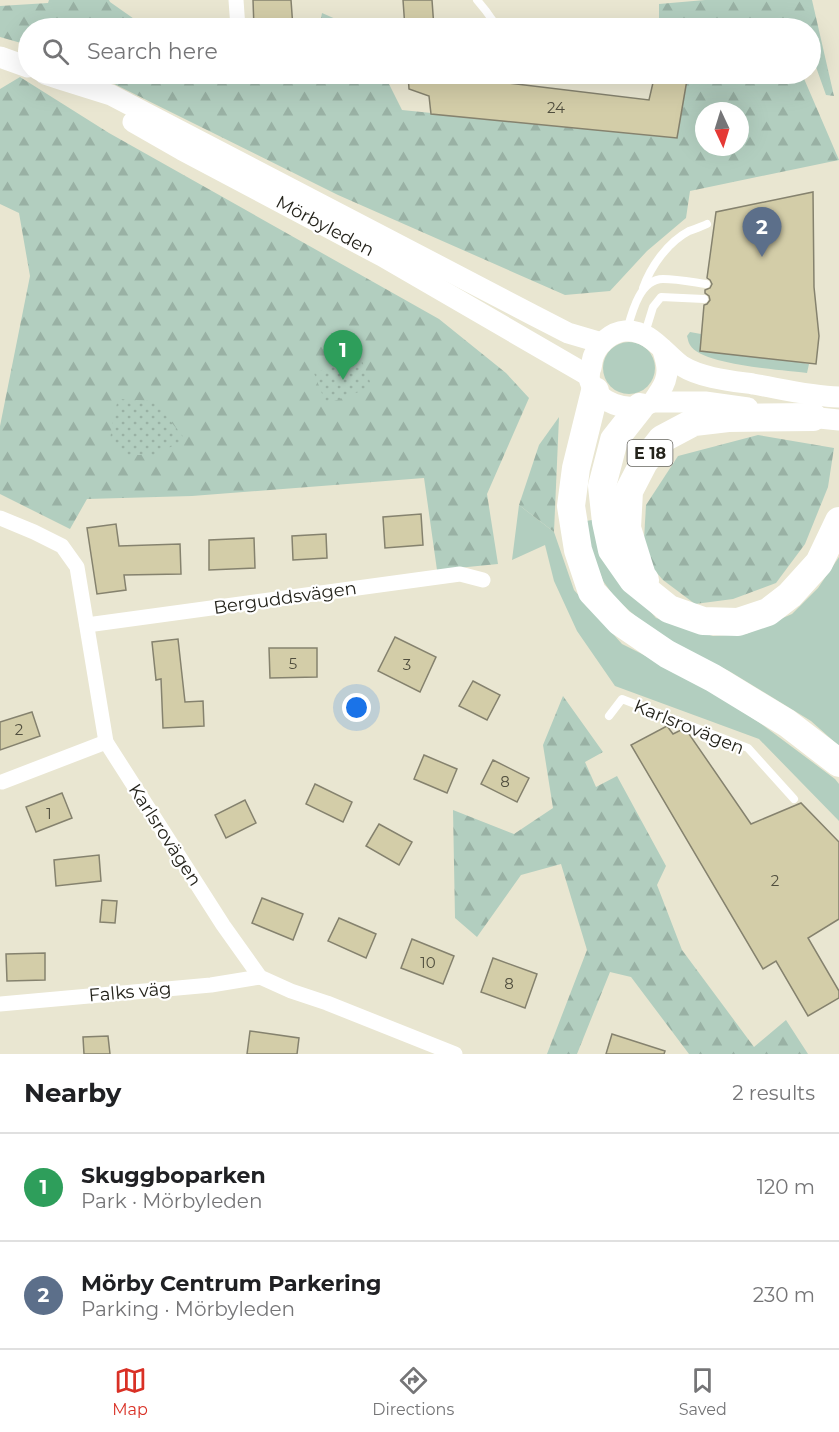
<!DOCTYPE html>
<html lang="en">
<head>
<meta charset="utf-8">
<style>
  body { margin:0; font-family:Montserrat,sans-serif; background:#f6f6f6; color:#202124 }
  .compass { position:absolute; left:695px; top:102px; width:54px; height:54px; border-radius:50%; background:#fff; box-shadow:0 6px 24px #0002; rotate:176deg }
  .you { position:absolute; left:357px; top:708px; width:21px; height:21px; margin:-15px; border:4px solid #fff; border-radius:50%; background:#1a73e8; box-shadow:0 0 0 9px #1a73e833 }
  .badge { display:grid; place-items:center; width:39px; height:39px; border-radius:50%; background:#d93025; color:#fff; font-size:20px; font-weight:700 }
  .pin { position:absolute; translate:-50% -50px; filter:drop-shadow(0 2px 3px #0008) }
  .pin::after { content:''; position:absolute; top:32px; width:21px; height:18px; background:inherit; clip-path:polygon(0 0,100% 0,50% 100%) }
  .list { margin:0; padding:0; list-style:none }
  h2 { display:flex; justify-content:space-between; align-items:center; height:78px; margin:0; padding:0 24px; font-size:26px }
  h2 small { font-size:20px; font-weight:400; color:#757577 }
  .list li { display:grid; grid-template-columns:39px 1fr auto; gap:18px; align-items:center; box-sizing:border-box; height:108px; padding:0 24px; border-top:2px solid #e0e0e0 }
  .list b { display:block; font-size:22px; white-space:nowrap }
  .list p { margin:0; font-size:20px; white-space:nowrap; color:#757577 }
  .list em { font-size:20px; font-style:normal; color:#757577 }
  .icon { flex:none; width:33px; height:33px; fill:none; stroke:currentColor; stroke-width:2; stroke-linecap:round; stroke-linejoin:round }
  .map { position:relative; flex:none; width:839px; height:1054px; overflow:hidden }
  .search { position:absolute; background:#fff; box-shadow:0 6px 24px #0002; left:18px; right:18px; top:18px; height:66px; display:flex; align-items:center; gap:15px; box-sizing:border-box; padding:0 21px; border-radius:33px; color:#757577; font-size:22px }
  .sheet { height:294px; background:#fff }
  nav { display:flex; justify-content:space-around; align-items:center; box-sizing:border-box; height:84px; border-top:2px solid #e0e0e0; background:#fff; font-size:16px; color:#757577 }
  nav a { display:grid; justify-items:center; gap:3px }
  nav .on { color:#d93025 }
  .map>svg:first-child { display:block }
</style>
</head>
<body>
<div class="map">
<svg width="839" height="1054" viewBox="0 0 839 1054">
  <defs>
    <pattern id="forest-firs" width="22" height="20" patternUnits="userSpaceOnUse" patternTransform="scale(1.5)"><rect width="22" height="20" fill="#b2cebf"/><path d="M5 1l3.5 6h-7zM16 11l3.5 6h-7z" fill="#99b1a4"/></pattern>
    <pattern id="park-dots" width="8" height="8" patternUnits="userSpaceOnUse" patternTransform="scale(1.5)"><rect width="8" height="8" fill="#b2cebf"/><path d="M2 2h.1M6 6h.1" fill="none" stroke="#99b1a4" stroke-width="1.8" stroke-linecap="round"/></pattern>
  </defs>
  <rect width="100%" height="100%" fill="#e9e6d1"/>
  <g fill="#b2cebf">
    <path d="M 690,332 L 701,334 L 739,352 L 809,364 L 807,373 C 784,370 701,365 690,345 C 688,342 688,339 687,336 Z"/>
    <circle cx="629" cy="368" r="26"/>
    <polygon points="519,505 554,532 574,590 622,644 694,680 760,723 835,779 839,784 839,821 759,739 615,686 577,631 554,581 545,545 512,560"/>
    <polygon points="598,519 625,583 656,618 713,636 746,634 792,614 818,588 839,557 839,746 811,721 729,671 658,636 616,599 603,581 589,544 586,521"/>
  </g>
  <g fill="url(#forest-firs)" fill-rule="evenodd">
    <polygon points="49,0 109,0 110,2 147,28 28,28 28,45 0,37 0,6 48,3"/>
    <polygon points="705,0 812,0 834,96 826,95 811,53 810,28 659,28 659,4"/>
    <polygon points="322,13 338,20 365,21 365,28 319,28"/>
    <path d="M 94,74 L 384,74 L 402,110 L 676,138 L 688,74 L 802,74 L 839,160 L 690,191 L 686,218 L 647,251 L 610,291 L 565,295 L 338,195 ZM 704,111 L 740,111 L 740,147 L 704,147 Z"/>
    <polygon points="20,77 109,133 439,319 506,373 529,398 487,494 498,564 437,570 424,478 192,496 87,499 70,529 0,494 0,426 30,276 19,213 0,204 0,89"/>
    <polygon points="559,417 554,532 519,505 539,445"/>
    <polygon points="758,435 834,448 828,487 805,544 776,583 733,599 695,604 663,580 643,557 646,505 678,456"/>
    <polygon points="563,696 603,752 585,762 596,787 617,776 666,866 657,885 682,950 754,1047 786,1020 808,1054 689,1054 631,977 610,972 577,1054 547,1054 587,950 561,864 521,875 477,937 455,918 453,810 514,834 553,808 543,745"/>
  </g>
  <g fill="url(#park-dots)">
    <polygon points="360,356 372,387 326,404 314,373"/>
    <polygon points="118,399 154,401 185,439 156,455 123,455 110,440 113,420"/>
  </g>
  <g fill="#d3cda8" stroke="#85826e" stroke-width="1.5">
    <polygon points="253,0 291,0 293,28 254,28"/>
    <polygon points="403,0 432,0 434,28 405,28"/>
    <polygon points="408,74 432,74 649,100 655,74 688,74 677,138 431,114 429,96 409,89"/>
    <polygon points="813,192 814,287 819,336 816,364 700,351 704,305 707,304 710,300 709,296 705,293 705,290 710,288 712,284 710,280 707,278 716,212"/>
    <polygon points="421,514 423,545 385,548 383,517"/>
    <polygon points="116,524 119,546 180,544 181,574 124,575 126,590 97,594 87,528"/>
    <polygon points="326,534 327,558 293,560 292,536"/>
    <polygon points="254,538 255,568 209,570 209,540"/>
    <polygon points="395,637 436,657 420,692 378,671"/>
    <polygon points="178,639 185,702 203,701 204,726 163,728 161,679 156,680 152,642"/>
    <polygon points="269,648 317,648 317,677 270,678"/>
    <polygon points="473,681 500,695 487,720 459,706"/>
    <polygon points="32,712 40,736 0,750 0,722"/>
    <polygon points="667,726 673,734 683,729 687,731 751,824 801,803 839,842 839,919 808,938 839,991 839,998 808,1016 776,961 763,969 631,745"/>
    <polygon points="424,755 457,769 447,793 414,779"/>
    <polygon points="493,760 529,778 517,802 481,784"/>
    <polygon points="315,784 352,802 343,822 306,804"/>
    <polygon points="62,793 72,818 36,832 26,807"/>
    <polygon points="245,800 256,823 226,838 215,815"/>
    <polygon points="379,824 412,842 399,865 366,846"/>
    <polygon points="99,855 101,881 56,886 54,860"/>
    <polygon points="262,898 303,914 293,940 252,923"/>
    <polygon points="102,900 117,901 115,923 100,922"/>
    <polygon points="339,918 376,934 366,958 328,941"/>
    <polygon points="412,939 454,956 443,984 401,968"/>
    <polygon points="45,953 45,980 7,981 6,954"/>
    <polygon points="493,958 537,974 525,1008 481,992"/>
    <polygon points="250,1031 299,1038 297,1054 247,1054"/>
    <polygon points="612,1034 665,1051 664,1054 606,1054"/>
    <polygon points="108,1036 110,1054 84,1054 83,1037"/>
  </g>
  <g fill="none" stroke-linecap="round" stroke-linejoin="round">
    <g stroke="#fff" stroke-width="8">
      <polyline points="477,0 486,11 498,28"/>
      <path d="M 643,288 C 651,266 668,242 689,231 C 694,229 701,227 707,224"/>
      <path d="M 627,330 C 632,312 640,279 663,279 C 677,279 692,282 706,284"/>
      <polyline points="645,333 653,307 661,297 704,299"/>
      <polyline points="609,716 622,699 748,748 794,799"/>
    </g>
    <g stroke="#fff" stroke-width="15">
      <polyline points="236,0 238,28"/>
      <polyline points="0,518 34,532 62,546 77,567 106,742 223,925 260,977 291,991 327,1003 455,1054"/>
      <polyline points="87,625 460,574 483,580"/>
      <polyline points="2,782 106,742"/>
      <polyline points="0,1004 211,985 260,977"/>
    </g>
    <g stroke="#fff" stroke-width="21">
      <polyline points="0,57 28,67"/>
      <polyline points="45,74 60,79 111,95 533,315 568,333 602,343"/>
      <polyline points="133,122 182,150 382,256 589,376"/>
      <path d="M 662,348 C 668,365 670,376 660,391 C 657,395 655,400 652,402 C 632,416 592,402 589,377 C 589,376 590,369 591,368 C 592,364 592,359 594,355 C 599,343 612,332 625,331 C 650,329 664,353 682,366 C 701,378 732,381 753,384 C 782,389 810,396 839,397"/>
      <polyline points="653,402 705,402 748,408"/>
      <polyline points="800,416 839,420"/>
    </g>
    <g stroke="#fff" stroke-width="28">
      <polyline points="595,391 576,468 571,506 578,550 592,592 620,622 667,654 713,678 787,723 839,763"/>
      <polyline points="640,407 614,440 602,486 606,522 612,550 633,580 669,609 703,621 738,622 768,612 790,595 819,563 839,521"/>
      <polyline points="645,580 642,576 627,528 629,491 644,462 662,439 694,422 728,418 813,417"/>
    </g>
  </g>
  <g text-anchor="middle" dominant-baseline="central" stroke-width="4.5" stroke-linejoin="round" paint-order="stroke">
    <g font-size="15" fill="#504e3e">
      <text x="556" y="107">24</text>
      <text x="293" y="663">5</text>
      <text x="407" y="664">3</text>
      <text x="19" y="729">2</text>
      <text x="505" y="781">8</text>
      <text x="49" y="813">1</text>
      <text x="775" y="880">2</text>
      <text x="428" y="962">10</text>
      <text x="509" y="983">8</text>
    </g>
    <rect fill="#fff" stroke="#66655f" stroke-width="1.5" x="627.5" y="440" width="45" height="26" rx="4.5"/>
    <g font-size="16" font-weight="bold" fill="#24231b">
      <text x="650" y="453">E 18</text>
    </g>
    <g font-size="18" fill="#24231b" stroke="#fff">
      <text transform="translate(325 226) rotate(28)">Mörbyleden</text>
      <text transform="translate(285 598) rotate(-8)">Berguddsvägen</text>
      <text transform="translate(689 727) rotate(22)">Karlsrovägen</text>
      <text transform="translate(165 835) rotate(57)">Karlsrovägen</text>
      <text transform="translate(130 992) rotate(-5)">Falks väg</text>
    </g>
  </g>
</svg>
<svg class="compass" viewBox="-18 -18 36 36"><path d="M0-13l5 13h-10z" fill="#e53935"/><path d="M0 13l5-13h-10z" fill="#757577"/></svg>
<div class="you"></div>
<div class="pin badge" style="left:343px;top:380px;background:#2e9e5b">1</div>
<div class="pin badge" style="left:762px;top:257px;background:#5c6f8a">2</div>
<div class="search"><svg class="icon" aria-label="search" viewBox="0 0 24 24"><circle cx="10" cy="10" r="6"/><path d="M15 15l6 6"/></svg>Search here</div>
</div>
<section class="sheet">
<h2>Nearby<small>2 results</small></h2>
<ul class="list">
<li><span class="badge" style="background:#2e9e5b">1</span><div><b>Skuggboparken</b><p>Park · Mörbyleden</p></div><em>120 m</em></li>
<li><span class="badge" style="background:#5c6f8a">2</span><div><b>Mörby Centrum Parkering</b><p>Parking · Mörbyleden</p></div><em>230 m</em></li>
</ul>
</section>
<nav>
<a class="on"><svg class="icon" aria-label="map" viewBox="0 0 24 24"><path d="M3 6l6-2 6 2 6-2v14l-6 2-6-2-6 2zM9 4v14M15 6v14"/></svg>Map</a>
<a><svg class="icon" aria-label="directions" viewBox="0 0 24 24"><path d="M12 3l9 9-9 9-9-9zM9 14v-3h6M13 9l2 2-2 2"/></svg>Directions</a>
<a><svg class="icon" aria-label="saved" viewBox="0 0 24 24"><path d="M7 4h10v16l-5-4-5 4z"/></svg>Saved</a>
</nav>
</body>
</html>
